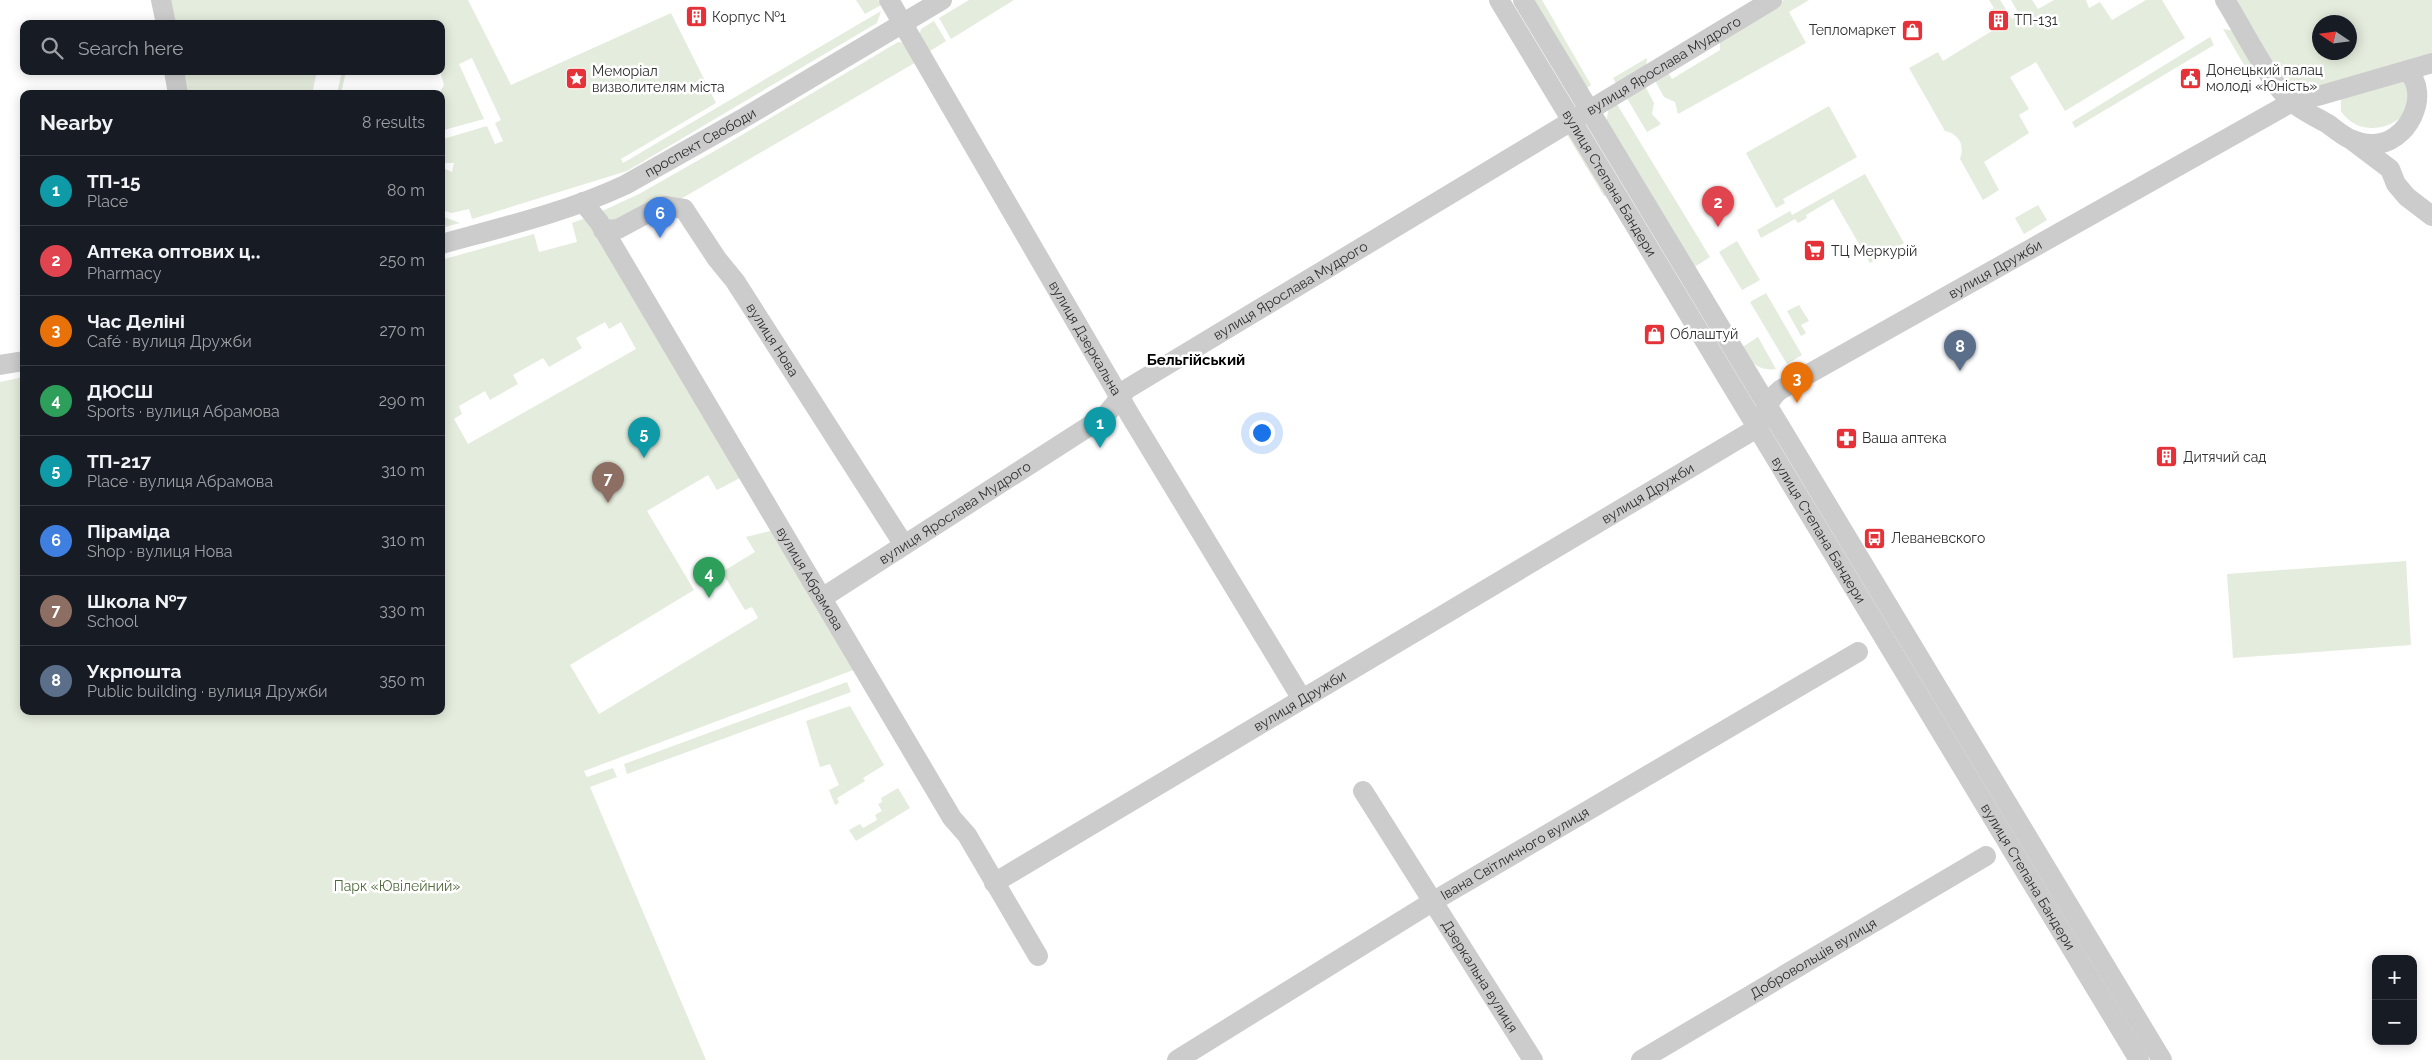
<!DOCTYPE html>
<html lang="en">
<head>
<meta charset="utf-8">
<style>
  body { margin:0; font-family:Raleway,sans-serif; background:#242831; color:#f1f3f6 }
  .controls { position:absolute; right:15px; bottom:15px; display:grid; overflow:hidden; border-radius:10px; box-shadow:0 2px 12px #0003 }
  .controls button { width:45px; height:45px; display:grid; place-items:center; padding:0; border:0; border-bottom:1px solid #363941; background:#171b24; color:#f1f3f6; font:25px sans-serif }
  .compass { position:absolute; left:2312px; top:15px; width:45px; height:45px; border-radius:50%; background:#171b24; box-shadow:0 2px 12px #0003; rotate:283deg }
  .you { position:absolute; left:1261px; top:432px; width:18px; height:18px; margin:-12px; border:4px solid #fff; border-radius:50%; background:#1a73e8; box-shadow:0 0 0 8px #1a73e833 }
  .badge { display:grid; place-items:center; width:32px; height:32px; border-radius:50%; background:#e53238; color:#fff; font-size:16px; font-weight:700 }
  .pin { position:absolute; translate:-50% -41px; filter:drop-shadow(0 1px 2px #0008) }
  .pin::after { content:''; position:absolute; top:26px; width:18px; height:15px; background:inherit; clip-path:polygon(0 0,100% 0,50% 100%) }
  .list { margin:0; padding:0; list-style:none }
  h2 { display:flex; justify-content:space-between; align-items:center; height:65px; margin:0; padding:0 20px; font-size:21px }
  h2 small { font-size:16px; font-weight:400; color:#9ea1a6 }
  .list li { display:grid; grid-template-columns:32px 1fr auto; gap:15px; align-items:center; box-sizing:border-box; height:70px; padding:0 20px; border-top:1px solid #363941 }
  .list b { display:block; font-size:19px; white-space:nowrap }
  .list p { margin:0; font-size:16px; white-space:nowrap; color:#9ea1a6 }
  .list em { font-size:16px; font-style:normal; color:#9ea1a6 }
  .icon { flex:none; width:28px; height:28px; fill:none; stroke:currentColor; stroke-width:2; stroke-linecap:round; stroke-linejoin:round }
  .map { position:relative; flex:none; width:2432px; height:1060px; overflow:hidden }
  .search { position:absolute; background:#171b24; box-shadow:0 2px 12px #0003; left:20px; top:20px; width:425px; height:55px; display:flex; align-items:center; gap:12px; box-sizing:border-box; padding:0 18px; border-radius:10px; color:#9ea1a6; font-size:19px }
  .panel { position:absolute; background:#171b24; box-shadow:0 2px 12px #0003; left:20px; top:90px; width:425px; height:625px; border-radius:10px }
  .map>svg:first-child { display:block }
</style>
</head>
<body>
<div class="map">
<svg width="2432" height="1060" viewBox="0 0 2432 1060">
  <rect width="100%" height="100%" fill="#fff"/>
  <g fill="#e4ecdd" fill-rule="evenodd">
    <polygon points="165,0 468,0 511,85 671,13 716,103 621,159 623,163 881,11 877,23 627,171 472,219 469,209 452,213 441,210 441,167 452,172 454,163 441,163 443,139 487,126 495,144 503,141 495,123 501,120 472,58 459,64 484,119 444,130 441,124 441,94 439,94 444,85 440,71 441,24 169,24"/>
    <polygon points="856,0 878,0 881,5 865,14"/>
    <polygon points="969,0 1014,0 951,39 939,18"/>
    <polygon points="1531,0 1542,0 1591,85 1585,89"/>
    <polygon points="1784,0 1809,0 1789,12 1806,43 1678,114 1675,102 1664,97 1654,79 1667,71 1672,79 1720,50 1720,38"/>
    <path d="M 1989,0 L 2000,0 L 2012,19 L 2019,14 L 2011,0 L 2032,0 L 2038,9 L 2054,0 L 2086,0 L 2089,8 L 2100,2 L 2112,20 L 2146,0 L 2162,0 L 2185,38 L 2065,111 L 2036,62 L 2010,77 L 2029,109 L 2019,115 L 2029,133 L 1984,162 L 1999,190 L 1983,200 L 1960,159 C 1965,145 1959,134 1945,131 L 1909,68 L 1938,52 L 1943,61 L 2008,21 L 2001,10 L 1993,17 L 1989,11 L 1994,8 Z"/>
    <path d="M 2233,0 L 2432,0 L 2432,55 L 2317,88 L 2283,82 ZM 2320,22 L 2350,22 L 2350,52 L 2320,52 Z"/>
    <polygon points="934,21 946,41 927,53 919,36 921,29"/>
    <polygon points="2223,29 2235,31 2256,65 2247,70"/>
    <polygon points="2210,37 2214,45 2075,128 2072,122"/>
    <polygon points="898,42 906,43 918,61 679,200 611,223 600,212 639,194 725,145"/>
    <polygon points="1647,58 1646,68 1617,85 1613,78"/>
    <polygon points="178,71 317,71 312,94 182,94"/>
    <polygon points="342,71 346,71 341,94 337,94"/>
    <path d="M 2400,79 L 2414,88 C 2410,96 2408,112 2401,117 C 2383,133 2354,132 2341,111 L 2341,99 Z"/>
    <polygon points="1644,84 1654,103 1652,114 1661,124 1647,132 1625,95"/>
    <polygon points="1615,101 1710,257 1693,268 1606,124 1609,106"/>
    <polygon points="1829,106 1857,157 1783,199 1785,203 1776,208 1746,153"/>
    <polygon points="1566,133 1572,135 1608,194 1604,196"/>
    <polygon points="1865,174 1904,243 1870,263 1833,199 1806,215 1807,218 1798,223 1795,219 1761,238 1757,230 1790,211 1792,215"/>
    <polygon points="2038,205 2047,220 2024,234 2015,218"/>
    <polygon points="441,216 460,223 441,228"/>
    <path d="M 583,219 L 590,222 L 742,477 L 717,490 L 708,475 L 647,511 L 694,590 L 570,665 L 599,714 L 758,618 L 752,607 L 745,610 L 722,572 L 755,552 L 746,537 L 774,530 L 856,669 L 584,771 L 587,777 L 613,768 L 617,777 L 590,787 L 706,1060 L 0,1060 L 0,382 L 24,377 L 24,711 L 441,711 L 441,260 L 534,234 L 539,252 L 577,242 L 572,223 ZM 605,322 L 609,329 L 621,322 L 636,349 L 468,444 L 454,419 L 462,414 L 459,406 L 485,391 L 490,400 L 518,384 L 513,375 L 543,358 L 549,367 L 582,348 L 576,338 Z"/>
    <polygon points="1737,241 1760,280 1742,290 1719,252"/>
    <polygon points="1766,293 1802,355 1787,364 1750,302"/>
    <polygon points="1799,305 1809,321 1801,325 1806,333 1801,336 1787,311"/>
    <path d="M 1758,337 L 1776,369 C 1760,372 1749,362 1741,348 Z"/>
    <polygon points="2406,561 2411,645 2233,658 2227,574"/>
    <polygon points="847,682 851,692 627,774 624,764"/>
    <polygon points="850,706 884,765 863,778 865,781 837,798 839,803 835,805 829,790 839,785 830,764 820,767 806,721"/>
    <polygon points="898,788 910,808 856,841 849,830 860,824 863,828 877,820 875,815 882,811 878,804 882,802 881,798"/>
  </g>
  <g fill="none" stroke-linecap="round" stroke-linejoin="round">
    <g stroke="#ccc" stroke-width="20">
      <polyline points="161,0 166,24"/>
      <path id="s1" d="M 889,0 L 1130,415 L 1302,699"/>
      <path id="s2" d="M 1499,0 L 2139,1060"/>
      <polyline points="1523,0 2162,1060"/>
      <path d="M 2225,0 C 2242,27 2270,84 2292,102 C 2302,111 2316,117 2328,124 C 2335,129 2342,135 2350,139 C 2357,142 2365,144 2372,144 C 2408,145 2432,93 2407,71"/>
      <polyline points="174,71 178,94"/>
      <polyline points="2280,88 2294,93 2318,96 2432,63"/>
      <polyline points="2353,141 2390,169 2396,184 2407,197 2432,216"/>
      <path id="s3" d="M 583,202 L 599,222 L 952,818 L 967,835 L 1038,956"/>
      <path id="s4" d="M 603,230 L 618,229 L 659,207 L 665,206 L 684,209 L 717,259 L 735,281 L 904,545"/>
      <path id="s5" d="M 441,244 C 503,227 567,212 625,185 L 742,119 L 942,0"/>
      <polyline points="0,365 24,361"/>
      <path id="s6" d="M 822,598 L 1105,416 L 1127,389 L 1772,0"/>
      <path id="s7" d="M 1363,791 L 1533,1060"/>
      <path id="s8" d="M 994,883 L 1757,428 C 1767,414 1766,401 1780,390 L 2292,102"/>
      <path id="s9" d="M 1177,1060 L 1432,902 L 1858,652"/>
      <path id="s10" d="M 1641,1060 L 1986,856"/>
    </g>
  </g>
  <defs>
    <symbol id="building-square" viewBox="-11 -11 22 22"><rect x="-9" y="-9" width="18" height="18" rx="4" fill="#e53238" stroke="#fff"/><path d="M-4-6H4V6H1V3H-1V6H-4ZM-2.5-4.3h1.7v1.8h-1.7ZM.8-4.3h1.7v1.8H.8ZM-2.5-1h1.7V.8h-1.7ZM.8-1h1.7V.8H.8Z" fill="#fff"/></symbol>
    <symbol id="shop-square" viewBox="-11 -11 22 22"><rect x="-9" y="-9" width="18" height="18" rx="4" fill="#e53238" stroke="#fff"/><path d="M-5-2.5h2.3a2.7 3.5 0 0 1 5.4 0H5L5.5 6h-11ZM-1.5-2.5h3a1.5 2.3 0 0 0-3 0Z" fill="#fff"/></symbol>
    <symbol id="civic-square" viewBox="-11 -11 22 22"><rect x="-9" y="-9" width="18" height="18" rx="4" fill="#e53238" stroke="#fff"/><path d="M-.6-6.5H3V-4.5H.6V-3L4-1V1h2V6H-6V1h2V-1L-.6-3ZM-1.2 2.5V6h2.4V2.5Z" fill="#fff"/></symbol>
    <symbol id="sight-square" viewBox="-11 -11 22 22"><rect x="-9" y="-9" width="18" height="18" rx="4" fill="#e53238" stroke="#fff"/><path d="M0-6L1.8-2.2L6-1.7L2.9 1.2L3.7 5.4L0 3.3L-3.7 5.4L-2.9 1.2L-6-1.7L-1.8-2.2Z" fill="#fff"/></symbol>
    <symbol id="supermarket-square" viewBox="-11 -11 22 22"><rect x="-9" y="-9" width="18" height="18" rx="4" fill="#e53238" stroke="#fff"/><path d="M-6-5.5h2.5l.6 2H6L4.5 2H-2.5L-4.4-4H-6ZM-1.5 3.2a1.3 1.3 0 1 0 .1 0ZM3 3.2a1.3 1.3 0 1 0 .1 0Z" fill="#fff"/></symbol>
    <symbol id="pharmacy-square" viewBox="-11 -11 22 22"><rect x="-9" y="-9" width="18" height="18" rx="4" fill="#e53238" stroke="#fff"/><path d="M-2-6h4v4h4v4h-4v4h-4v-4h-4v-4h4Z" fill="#fff"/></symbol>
    <symbol id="bus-square" viewBox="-11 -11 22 22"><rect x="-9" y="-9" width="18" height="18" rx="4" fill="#e53238" stroke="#fff"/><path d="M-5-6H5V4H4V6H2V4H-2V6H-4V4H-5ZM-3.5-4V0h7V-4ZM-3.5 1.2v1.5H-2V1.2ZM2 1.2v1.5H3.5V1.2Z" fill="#fff"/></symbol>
  </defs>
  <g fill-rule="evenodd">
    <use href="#building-square" x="684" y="4" width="25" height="25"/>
    <use href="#building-square" x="1986" y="8" width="25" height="25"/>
    <use href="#shop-square" x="1900" y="18" width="25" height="25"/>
    <use href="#civic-square" x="2178" y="66" width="25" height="25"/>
    <use href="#sight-square" x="564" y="66" width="25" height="25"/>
    <use href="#supermarket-square" x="1802" y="238" width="25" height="25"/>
    <use href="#shop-square" x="1642" y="322" width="25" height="25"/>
    <use href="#pharmacy-square" x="1834" y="426" width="25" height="25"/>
    <use href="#building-square" x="2154" y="444" width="25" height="25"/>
    <use href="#bus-square" x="1862" y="526" width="25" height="25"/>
  </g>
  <g text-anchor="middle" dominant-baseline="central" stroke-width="5" stroke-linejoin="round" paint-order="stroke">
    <g font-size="14" fill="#2f2f2f" stroke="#fff" text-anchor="start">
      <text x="712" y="17">Корпус №1</text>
      <text x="2014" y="20">ТП-131</text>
      <text x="1896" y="30" text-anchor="end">Тепломаркет</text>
      <text x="2206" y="70">Донецький палац<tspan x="2206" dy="16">молоді «Юність»</tspan></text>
      <text x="592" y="71">Меморіал<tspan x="592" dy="16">визволителям міста</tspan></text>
      <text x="1831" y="251">ТЦ Меркурій</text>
      <text x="1670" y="334">Облаштуй</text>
      <text x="1862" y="438">Ваша аптека</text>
      <text x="2183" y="457">Дитячий сад</text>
      <text x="1891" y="538">Леваневского</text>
    </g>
    <g font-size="14" fill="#2f2f2f" stroke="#fff">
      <text stroke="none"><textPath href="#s6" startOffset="998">вулиця Ярослава Мудрого</textPath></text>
      <text stroke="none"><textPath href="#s5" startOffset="280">проспект Свободи</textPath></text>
      <text stroke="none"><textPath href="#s2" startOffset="214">вулиця Степана Бандери</textPath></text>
      <text stroke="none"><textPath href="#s8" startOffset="1180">вулиця Дружби</textPath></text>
      <text stroke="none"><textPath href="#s6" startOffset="562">вулиця Ярослава Мудрого</textPath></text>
      <text stroke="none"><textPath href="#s1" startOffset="391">вулиця Дзеркальна</textPath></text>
      <text stroke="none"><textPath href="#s4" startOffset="245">вулиця Нова</textPath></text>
      <text stroke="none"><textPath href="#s8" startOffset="761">вулиця Дружби</textPath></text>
      <text stroke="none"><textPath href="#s6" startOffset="158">вулиця Ярослава Мудрого</textPath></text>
      <text stroke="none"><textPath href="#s2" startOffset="619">вулиця Степана Бандери</textPath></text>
      <text stroke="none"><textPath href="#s3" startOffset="440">вулиця Абрамова</textPath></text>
      <text stroke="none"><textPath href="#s8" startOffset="356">вулиця Дружби</textPath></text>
      <text stroke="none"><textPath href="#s9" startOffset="396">Івана Світличного вулиця</textPath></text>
      <text stroke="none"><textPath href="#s2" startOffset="1024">вулиця Степана Бандери</textPath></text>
      <text stroke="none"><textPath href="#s10" startOffset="200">Добровольців вулиця</textPath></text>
      <text stroke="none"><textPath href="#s7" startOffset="219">Дзеркальна вулиця</textPath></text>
    </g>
    <g font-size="14" fill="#506a3c" stroke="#fff">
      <text x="397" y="886">Парк «Ювілейний»</text>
    </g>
    <g font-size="15" font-weight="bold" fill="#000" stroke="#fff">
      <text x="1196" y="360">Бельгійський</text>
    </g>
  </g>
</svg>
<div class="controls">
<button>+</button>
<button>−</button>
</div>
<svg class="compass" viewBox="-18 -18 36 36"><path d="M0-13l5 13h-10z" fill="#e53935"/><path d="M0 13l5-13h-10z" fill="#9ea1a6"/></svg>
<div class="you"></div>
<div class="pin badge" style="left:1100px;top:448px;background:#0f9aa8">1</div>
<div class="pin badge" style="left:1718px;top:227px;background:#e0444e">2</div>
<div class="pin badge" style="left:1797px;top:403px;background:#e8710a">3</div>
<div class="pin badge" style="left:709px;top:598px;background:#2e9e5b">4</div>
<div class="pin badge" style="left:644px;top:458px;background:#0f9aa8">5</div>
<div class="pin badge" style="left:660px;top:238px;background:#3f7fe0">6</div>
<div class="pin badge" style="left:608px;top:503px;background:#8d6e63">7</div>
<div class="pin badge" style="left:1960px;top:371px;background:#5c6f8a">8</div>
<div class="search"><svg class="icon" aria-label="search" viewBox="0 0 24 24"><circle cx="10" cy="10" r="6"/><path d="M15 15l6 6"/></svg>Search here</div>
<section class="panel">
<h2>Nearby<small>8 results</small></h2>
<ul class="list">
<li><span class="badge" style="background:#0f9aa8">1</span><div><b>ТП-15</b><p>Place</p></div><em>80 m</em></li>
<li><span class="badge" style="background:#e0444e">2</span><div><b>Аптека оптових ц‥</b><p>Pharmacy</p></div><em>250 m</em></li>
<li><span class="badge" style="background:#e8710a">3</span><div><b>Час Деліні</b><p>Café · вулиця Дружби</p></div><em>270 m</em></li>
<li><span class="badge" style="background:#2e9e5b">4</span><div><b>ДЮСШ</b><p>Sports · вулиця Абрамова</p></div><em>290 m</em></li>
<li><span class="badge" style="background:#0f9aa8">5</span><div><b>ТП-217</b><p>Place · вулиця Абрамова</p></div><em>310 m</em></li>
<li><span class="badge" style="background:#3f7fe0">6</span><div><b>Піраміда</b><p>Shop · вулиця Нова</p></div><em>310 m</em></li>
<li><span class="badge" style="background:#8d6e63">7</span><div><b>Школа №7</b><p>School</p></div><em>330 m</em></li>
<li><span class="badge" style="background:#5c6f8a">8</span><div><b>Укрпошта</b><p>Public building · вулиця Дружби</p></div><em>350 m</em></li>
</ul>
</section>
</div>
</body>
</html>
